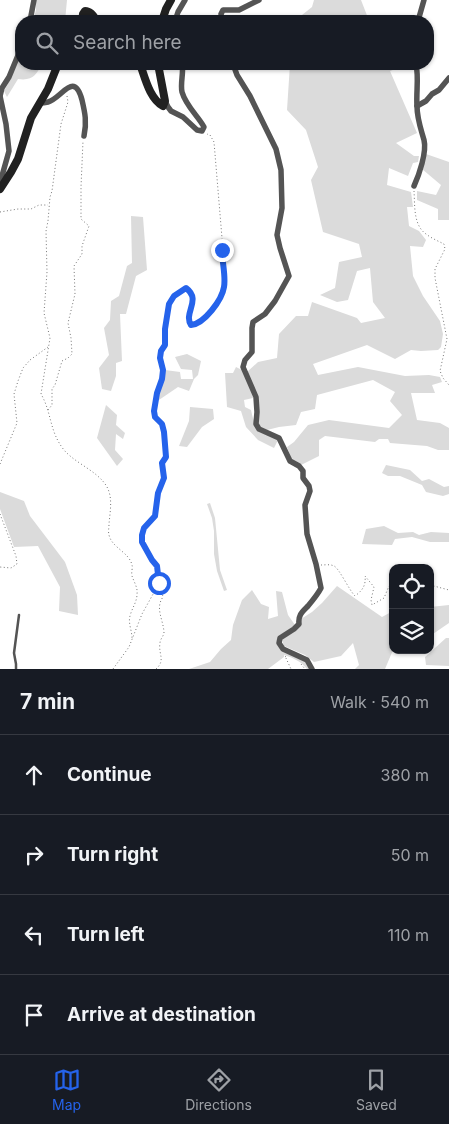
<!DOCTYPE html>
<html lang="en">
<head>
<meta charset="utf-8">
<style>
  body { margin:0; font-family:Inter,sans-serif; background:#242831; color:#f1f3f6 }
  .controls { position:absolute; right:15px; bottom:15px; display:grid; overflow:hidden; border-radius:10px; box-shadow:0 1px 4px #0004 }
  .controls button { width:45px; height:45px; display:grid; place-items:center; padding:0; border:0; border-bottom:1px solid #363941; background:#171b24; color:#f1f3f6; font:25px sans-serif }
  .stop { position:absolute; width:15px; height:15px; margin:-11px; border:4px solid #2563eb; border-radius:50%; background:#fff }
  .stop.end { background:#2563eb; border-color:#fff; box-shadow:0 1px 5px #0008 }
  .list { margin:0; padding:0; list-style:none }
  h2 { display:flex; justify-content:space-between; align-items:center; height:65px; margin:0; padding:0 20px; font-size:21px }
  h2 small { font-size:16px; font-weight:400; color:#9ea1a6 }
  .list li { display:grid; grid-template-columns:32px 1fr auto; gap:15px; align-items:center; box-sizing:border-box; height:80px; padding:0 20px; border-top:1px solid #363941 }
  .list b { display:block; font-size:19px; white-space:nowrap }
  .list em { font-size:16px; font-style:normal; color:#9ea1a6 }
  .icon { flex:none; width:28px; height:28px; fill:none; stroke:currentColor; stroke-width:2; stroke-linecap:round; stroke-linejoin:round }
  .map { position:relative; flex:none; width:449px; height:669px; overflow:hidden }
  .search { position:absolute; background:#171b24; box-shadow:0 1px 4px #0004; left:15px; right:15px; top:15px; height:55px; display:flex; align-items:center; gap:12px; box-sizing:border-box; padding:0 18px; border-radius:20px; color:#9ea1a6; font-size:19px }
  .sheet { height:385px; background:#171b24 }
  nav { display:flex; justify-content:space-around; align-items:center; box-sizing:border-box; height:70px; border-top:1px solid #363941; background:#171b24; font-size:14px; color:#9ea1a6 }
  nav a { display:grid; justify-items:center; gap:2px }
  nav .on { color:#2563eb }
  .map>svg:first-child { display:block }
</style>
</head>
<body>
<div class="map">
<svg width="449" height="669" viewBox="0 0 449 669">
  <rect width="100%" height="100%" fill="#fff"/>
  <g fill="#dbdbdb">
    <polygon points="36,0 67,0 65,21 33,21 36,10"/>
    <polygon points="314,0 361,0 368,18 362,21 283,21 297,19 312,7"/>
    <path d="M 21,53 L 21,64 L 42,64 C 36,75 33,81 18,79 L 7,97 L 4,91 L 11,78 Z"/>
    <polygon points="290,64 409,64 390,71 417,133 396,143 414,156 419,156 418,162 413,163 408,176 389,168 387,185 411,192 413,207 407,207 409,226 419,231 426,240 423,247 410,246 413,276 423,296 440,321 443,334 441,347 438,350 421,351 411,350 395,359 367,345 313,364 318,375 358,367 405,376 429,375 440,377 442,382 432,385 435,393 411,393 417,420 440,423 449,428 449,450 438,450 427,446 390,443 388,439 379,439 375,442 325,436 319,440 319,456 301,465 291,458 287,447 294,442 308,425 329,420 389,428 402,415 390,401 395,392 373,380 317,395 315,409 301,412 296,425 279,427 267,430 261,427 258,423 259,411 247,372 258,362 277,358 279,334 296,316 308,316 312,302 357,318 361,323 385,318 373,302 370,268 357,271 348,300 337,302 320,295 335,288 339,262 362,257 359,244 323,232 311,180 318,167 306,130 287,110"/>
    <polygon points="426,154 449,162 449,220 438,220 438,209 417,200 417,191 436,195 441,185 422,169"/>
    <polygon points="131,216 143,217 147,270 136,276 126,314 120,314 122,361 116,363 116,376 111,391 102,389 99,368 109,355 104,328 110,320 111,301 119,296 127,266 132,263"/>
    <path d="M 187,354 L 201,361 L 198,375 L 194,379 L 189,391 L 178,387 L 156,402 C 158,391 163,381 165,370 L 180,372 L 181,379 L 193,379 L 192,370 L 181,369 L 175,357 Z"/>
    <path d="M 236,367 L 242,370 L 252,390 L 253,398 L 244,400 L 245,407 L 251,410 C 255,431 261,430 278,440 L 274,448 L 258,440 L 246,427 L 241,411 L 227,407 L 225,373 L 233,373 Z"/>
    <polygon points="106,405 117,415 116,425 125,433 123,439 116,434 115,450 123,459 117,466 97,438"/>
    <polygon points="190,407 213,409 214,419 202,427 187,447 179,446 189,421"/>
    <polygon points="386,465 410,470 422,481 429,479 444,487 449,486 449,494 443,496 426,492 422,485 400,476 388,476 382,473"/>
    <polygon points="0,492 24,501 30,516 65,562 77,595 78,615 59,611 60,587 38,546 14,547 0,509"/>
    <polygon points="210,503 215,518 220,570 227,590 224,591 217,571 214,554 214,531 212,518 207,504"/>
    <polygon points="384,526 398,533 413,532 419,535 431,532 449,533 449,542 430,542 412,537 395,539 392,545 362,544 366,529"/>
    <polygon points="337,586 382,617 393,611 393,650 385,669 355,669 359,665 353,643 341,656 314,662 305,655 284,646 282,640 301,619 312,612 322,603"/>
    <path d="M 252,590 L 261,604 L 269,607 L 268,619 L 278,616 L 276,591 L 282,592 L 288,615 L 295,625 C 293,627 291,629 289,630 C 282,635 276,634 277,644 L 307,661 L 311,669 L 307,669 C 300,661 294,658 284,655 L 284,657 L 268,669 L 189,669 L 210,662 L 221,649 L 231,640 L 233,625 L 242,600 Z"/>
    <polygon points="449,605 449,623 430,636 430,607"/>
    <polygon points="446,638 449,638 449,666 426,665 425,657"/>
  </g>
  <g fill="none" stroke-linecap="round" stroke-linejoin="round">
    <g stroke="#767676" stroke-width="1" stroke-dasharray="1 2.5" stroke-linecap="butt">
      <path d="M 67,96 L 68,102 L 61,124 L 52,191 L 50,197 L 48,221 L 46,231 L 47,272 L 44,313 L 50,338 L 41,394 C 52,413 49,431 64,450 C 76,464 98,471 107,487 C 113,498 110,512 109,524 C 109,528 108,532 109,535 C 112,548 129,552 132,565 C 133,568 131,572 132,576 C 134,582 138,588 137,594 C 137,602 132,608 130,616 C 128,623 132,631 132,638"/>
      <path d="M 414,191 C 415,205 413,225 426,234 C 431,238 438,241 444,244 L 445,249 L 435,269 L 435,278 L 447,339 L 440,371 L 443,378 L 449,385"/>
      <polyline points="0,212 18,209 31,209 39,205 48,205"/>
      <polyline points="48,410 52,405 52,389 55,385 62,361 68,358 72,354 71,338 68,323 75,294 74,266 82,254 82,246 89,226 81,219 81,187 83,141"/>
      <polyline points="0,464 17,423 14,394 18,381 23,368 30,360 48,347"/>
      <polyline points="0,514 16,556 17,564 11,568 0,567"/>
      <path d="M 321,565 C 325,565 330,564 334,566 C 339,568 349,590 355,596 C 363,590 366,585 365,576 L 374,587 L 371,600 L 372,605 L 384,598 L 389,586 L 393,583"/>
      <polyline points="430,585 449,590"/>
      <polyline points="286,657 285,656 291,669"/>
      <polyline points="301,664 305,669"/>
      <path d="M 113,669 L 129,647 L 142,614 L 157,587 L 159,575 L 157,566 L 152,559 L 142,542 L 142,535 L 144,528 L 155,516 L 159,493 L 165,478 L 162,463 L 166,457 L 165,432 L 162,424 L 155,417 L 154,411 L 157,393 L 162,379 L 163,370 L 160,358 L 161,351 L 165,345 L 165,329 L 169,304 L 174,296 L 186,288 L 189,289 C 191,294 193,299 193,305 C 192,313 186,317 191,325 L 196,324 L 207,316 L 217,301 L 224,288 L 222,263 L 222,238 L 214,142 L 210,135 L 207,134"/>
      <path d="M 156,669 C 166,660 158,654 160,643 C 160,639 164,636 164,632 C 163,619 155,608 163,597 L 159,581"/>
    </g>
    <polyline stroke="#545454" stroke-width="2.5" points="16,669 16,664 14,653 19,615"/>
    <g stroke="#545454" stroke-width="5.5">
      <polyline points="30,21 34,0"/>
      <polyline points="175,21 178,12 185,0"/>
      <polyline points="222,21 221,14 223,10 239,10 259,0"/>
      <polyline points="418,21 424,0"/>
      <path d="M 233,64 L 237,75 L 250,96 L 276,149 L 281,170 L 282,208 L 277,235 L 280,248 L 289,276 L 275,301 L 265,314 L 253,322 L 252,328 L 252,352 L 245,360 L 243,367 L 256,397 L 257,412 L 256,424 L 259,429 L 279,438 L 290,461 L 299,466 L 303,471 L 303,478 L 309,486 L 310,491 L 305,505 L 307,534 L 316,564 L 321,588 C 318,594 313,600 308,606 C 302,612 298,615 299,624 L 294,629 L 280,638 L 279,643 L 283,649 L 307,660 L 312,669"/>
      <polyline points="0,96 6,124 9,151 0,183"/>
      <polyline points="0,96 2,88 9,77 21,48"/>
      <path d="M 165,101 L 168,107 L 171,111 L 183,117 L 197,130 L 202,131 L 204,127 C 198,116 186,106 182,92 C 180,83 184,73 182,64"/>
      <path d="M 40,103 C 43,103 44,103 48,102 C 62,98 74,70 82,100 C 85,113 87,122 84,136"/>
      <polyline points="417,106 426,101 432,94 439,90 449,78"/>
      <path d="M 414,186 C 419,175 427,152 424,140 C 421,129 417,119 417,106 C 416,92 419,78 416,64"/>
    </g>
    <g stroke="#212121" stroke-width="8">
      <path d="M 82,21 L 83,14 L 85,11 C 91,11 94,17 97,21"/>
      <polyline points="162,21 166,9 171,0"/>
      <path d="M 140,64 C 145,77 149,98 163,106 L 165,101 L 158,64"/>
      <polyline points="0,189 11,172 18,159 31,118 48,89 58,64"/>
    </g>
  </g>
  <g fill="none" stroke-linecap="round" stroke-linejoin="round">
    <path stroke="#2563eb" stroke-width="6" d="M 159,583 L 157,566 L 152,560 L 142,542 L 142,535 L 144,528 L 155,516 L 158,493 L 164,478 L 162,463 L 166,457 L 164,432 L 162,424 L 155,417 L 154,411 L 157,393 L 162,379 L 163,370 L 160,358 L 161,351 L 165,345 L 165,329 L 169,304 L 174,296 L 186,288 C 202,300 183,313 191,325 C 204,324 222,300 224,287 C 226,276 222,262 222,250"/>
  </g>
</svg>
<div class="controls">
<button><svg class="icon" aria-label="locate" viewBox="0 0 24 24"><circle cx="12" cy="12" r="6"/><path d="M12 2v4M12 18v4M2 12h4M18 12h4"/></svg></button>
<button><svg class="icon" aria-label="layers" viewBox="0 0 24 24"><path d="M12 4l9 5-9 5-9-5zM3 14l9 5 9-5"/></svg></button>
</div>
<div class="stop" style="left:159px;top:583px"></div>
<div class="stop end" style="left:222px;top:250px"></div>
<div class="search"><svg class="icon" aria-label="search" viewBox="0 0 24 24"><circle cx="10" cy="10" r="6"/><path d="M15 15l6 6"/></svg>Search here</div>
</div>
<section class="sheet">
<h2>7 min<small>Walk · 540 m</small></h2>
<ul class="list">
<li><svg class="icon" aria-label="ahead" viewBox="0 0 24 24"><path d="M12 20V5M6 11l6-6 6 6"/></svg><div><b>Continue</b></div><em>380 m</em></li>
<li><svg class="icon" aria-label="right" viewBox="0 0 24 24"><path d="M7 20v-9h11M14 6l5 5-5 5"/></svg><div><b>Turn right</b></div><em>50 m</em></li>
<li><svg class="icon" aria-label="left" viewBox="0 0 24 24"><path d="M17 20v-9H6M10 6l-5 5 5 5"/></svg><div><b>Turn left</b></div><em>110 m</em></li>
<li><svg class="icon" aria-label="arrive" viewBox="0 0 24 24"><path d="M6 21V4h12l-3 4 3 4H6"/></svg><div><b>Arrive at destination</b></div></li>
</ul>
</section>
<nav>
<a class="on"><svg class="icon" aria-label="map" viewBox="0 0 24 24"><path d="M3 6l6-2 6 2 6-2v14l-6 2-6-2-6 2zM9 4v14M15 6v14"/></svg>Map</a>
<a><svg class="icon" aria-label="directions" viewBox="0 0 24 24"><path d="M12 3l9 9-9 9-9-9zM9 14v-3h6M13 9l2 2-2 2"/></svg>Directions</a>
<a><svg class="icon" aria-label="saved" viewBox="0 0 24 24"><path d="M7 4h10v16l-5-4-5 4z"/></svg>Saved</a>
</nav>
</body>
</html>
